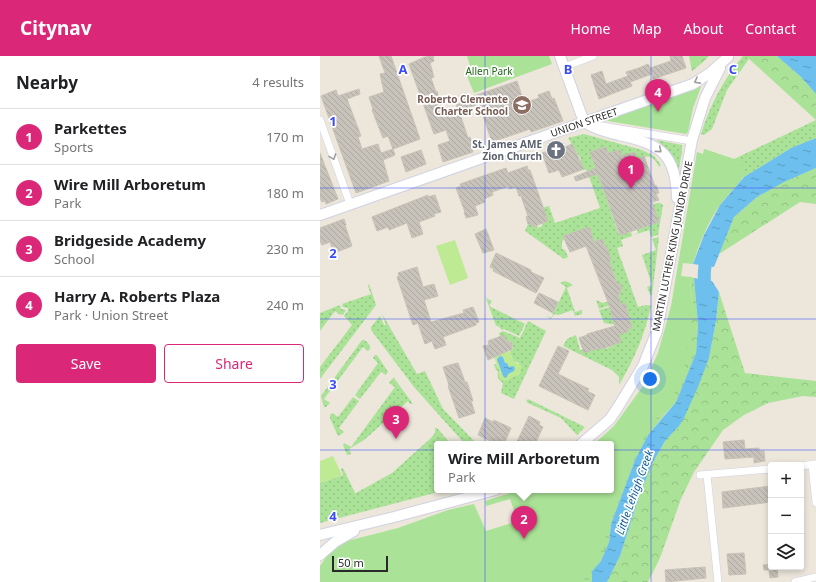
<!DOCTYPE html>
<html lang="en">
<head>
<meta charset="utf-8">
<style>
  body { margin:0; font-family:"Noto Sans",sans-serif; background:#f2f2f2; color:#202124 }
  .controls { position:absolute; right:12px; bottom:12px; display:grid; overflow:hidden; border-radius:4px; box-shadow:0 2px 6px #0003 }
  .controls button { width:36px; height:36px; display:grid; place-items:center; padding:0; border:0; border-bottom:1px solid #e0e0e0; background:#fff; color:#202124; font:20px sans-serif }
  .scale { position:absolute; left:12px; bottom:10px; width:56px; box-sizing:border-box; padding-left:4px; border:2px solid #292929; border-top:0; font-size:11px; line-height:14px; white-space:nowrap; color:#292929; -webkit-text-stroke:3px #fff; paint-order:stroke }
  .you { position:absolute; left:330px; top:323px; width:14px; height:14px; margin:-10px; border:3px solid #fff; border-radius:50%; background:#1a73e8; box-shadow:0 0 0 6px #1a73e833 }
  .badge { display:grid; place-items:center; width:26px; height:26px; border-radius:50%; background:#db2777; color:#fff; font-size:13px; font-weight:700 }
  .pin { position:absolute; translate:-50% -33px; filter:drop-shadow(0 1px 2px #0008) }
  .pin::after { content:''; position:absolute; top:21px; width:14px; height:12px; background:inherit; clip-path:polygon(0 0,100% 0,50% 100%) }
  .popup { position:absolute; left:114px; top:385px; width:180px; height:52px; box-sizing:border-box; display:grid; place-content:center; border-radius:4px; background:#fff; filter:drop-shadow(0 1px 3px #0005); font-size:13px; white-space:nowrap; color:#757577 }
  .popup b { font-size:15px; color:#202124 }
  .popup::after { content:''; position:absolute; left:50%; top:100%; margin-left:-8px; border:8px solid transparent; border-top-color:#fff }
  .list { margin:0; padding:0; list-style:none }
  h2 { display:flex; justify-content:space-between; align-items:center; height:52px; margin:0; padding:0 16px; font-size:17px }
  h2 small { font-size:13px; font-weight:400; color:#757577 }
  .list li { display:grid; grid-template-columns:26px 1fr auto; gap:12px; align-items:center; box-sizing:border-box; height:56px; padding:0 16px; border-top:1px solid #e0e0e0 }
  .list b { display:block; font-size:15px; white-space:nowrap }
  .list p { margin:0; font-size:13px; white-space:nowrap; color:#757577 }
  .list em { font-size:13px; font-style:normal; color:#757577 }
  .actions { display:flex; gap:8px; padding:12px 16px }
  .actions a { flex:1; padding:9px 0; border:1px solid #db2777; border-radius:4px; text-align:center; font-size:14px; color:#db2777 }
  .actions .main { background:#db2777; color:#fff }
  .icon { flex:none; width:22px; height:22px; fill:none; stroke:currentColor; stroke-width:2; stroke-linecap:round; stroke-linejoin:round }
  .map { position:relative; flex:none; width:496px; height:526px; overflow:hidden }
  header { display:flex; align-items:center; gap:24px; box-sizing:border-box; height:56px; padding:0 20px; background:#db2777; color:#fff }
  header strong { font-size:19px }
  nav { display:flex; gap:22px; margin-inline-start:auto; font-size:14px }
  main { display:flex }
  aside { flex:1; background:#fff }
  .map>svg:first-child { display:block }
</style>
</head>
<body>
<header>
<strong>Citynav</strong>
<nav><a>Home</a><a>Map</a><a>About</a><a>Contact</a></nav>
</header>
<main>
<aside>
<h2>Nearby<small>4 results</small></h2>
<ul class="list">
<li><span class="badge">1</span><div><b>Parkettes</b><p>Sports</p></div><em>170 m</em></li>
<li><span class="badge">2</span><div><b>Wire Mill Arboretum</b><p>Park</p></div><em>180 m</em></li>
<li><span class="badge">3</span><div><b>Bridgeside Academy</b><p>School</p></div><em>230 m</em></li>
<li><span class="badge">4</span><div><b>Harry A. Roberts Plaza</b><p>Park · Union Street</p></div><em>240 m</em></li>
</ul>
<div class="actions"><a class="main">Save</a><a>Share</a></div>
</aside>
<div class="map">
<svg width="496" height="526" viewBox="0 0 496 526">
  <defs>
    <pattern id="grass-dots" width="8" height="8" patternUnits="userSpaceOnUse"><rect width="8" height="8" fill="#aae397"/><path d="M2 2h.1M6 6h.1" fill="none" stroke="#92c382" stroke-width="1.8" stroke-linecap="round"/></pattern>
    <pattern id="forest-crowns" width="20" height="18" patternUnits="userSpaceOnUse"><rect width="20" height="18" fill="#aae397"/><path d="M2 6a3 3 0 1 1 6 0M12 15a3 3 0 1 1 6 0" fill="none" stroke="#92c382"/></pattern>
    <pattern id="wetland-marsh" width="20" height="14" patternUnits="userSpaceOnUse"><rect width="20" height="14" fill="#aae397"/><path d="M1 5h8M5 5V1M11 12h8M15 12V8" fill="none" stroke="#92c382"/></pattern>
    <pattern id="water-ripples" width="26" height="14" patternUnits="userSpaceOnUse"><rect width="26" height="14" fill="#6dc0ee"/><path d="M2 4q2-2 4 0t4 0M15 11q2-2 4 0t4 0" fill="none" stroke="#5a9cc1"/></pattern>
    <pattern id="building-back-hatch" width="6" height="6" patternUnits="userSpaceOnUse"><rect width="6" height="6" fill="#c7c3bb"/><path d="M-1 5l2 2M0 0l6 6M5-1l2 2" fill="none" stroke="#aba8a1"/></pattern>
  </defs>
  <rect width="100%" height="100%" fill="#ece6db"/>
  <g fill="url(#grass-dots)">
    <path d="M 423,0 L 431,0 L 407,34 L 392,73 L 384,79 L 381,78 C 390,49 403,24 423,0 Z"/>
    <polygon points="496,64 496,82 471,92 424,121 418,120 384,93 414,103"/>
    <path d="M 264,78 L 322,94 L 334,100 L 341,109 L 339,111 C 333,99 328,99 317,103 L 314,96 L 302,100 L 300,94 L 288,97 L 286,91 L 270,96 L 299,179 L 311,176 L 312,180 L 301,184 L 303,190 L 297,192 L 318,251 L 326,249 L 331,250 C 325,278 314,304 299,329 L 299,321 L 292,314 L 243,290 L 247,283 L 256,279 L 260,294 L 263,294 L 264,297 L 279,292 L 279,293 L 285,292 L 286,293 L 294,289 L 294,287 L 301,286 L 298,277 L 308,276 L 308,273 L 312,272 L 305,247 L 301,249 L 299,246 L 279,253 L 276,244 L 283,247 L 293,244 L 292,240 L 301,237 L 300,234 L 302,233 L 300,227 L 290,231 L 291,223 L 295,221 L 289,205 L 291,204 L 283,184 L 274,186 L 269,171 L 243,180 L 244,184 L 242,185 L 242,193 L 245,194 L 248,201 L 244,203 L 205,175 L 208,168 L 211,168 L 212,171 L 217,169 L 218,172 L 222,170 L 221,152 L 229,150 L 235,167 L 280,152 L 267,115 L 266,113 L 264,114 L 260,105 L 261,103 L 248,82 Z"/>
    <polygon points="337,84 362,89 362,95 359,113 358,113 350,97"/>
    <polygon points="337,147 340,147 343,149 338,179 331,181 329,174 314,179 318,177 317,174 339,166 333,148"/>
    <polygon points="339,181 332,239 330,239 327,231 332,229 322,199 336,194 332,183"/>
    <polygon points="245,225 248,226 253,229 247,232 255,256 262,254 262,258 255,260 253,254 238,259 234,258 231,263 225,259 231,262 246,231 240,227"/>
    <polygon points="49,228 56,249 0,323 0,311 32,269 24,260 28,255 28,252 23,251 22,248 51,238 48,230"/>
    <polygon points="166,242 172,245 169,250 205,268 199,280 184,273 182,274 178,270 176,270"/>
    <polygon points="20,249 21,253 26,254 23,259 21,258 20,259 15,255 0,275 0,257"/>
    <polygon points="297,249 298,250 290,252 295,269 284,267 279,254"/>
    <polygon points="62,258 65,263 97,318 105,315 123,353 157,388 145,388 94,331 51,274 51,271 60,260 64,269 66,269"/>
    <path d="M 208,265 L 226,275 L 194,343 L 181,337 L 183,327 C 178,324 177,321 178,315 L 176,314 L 174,308 L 176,308 L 178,313 L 180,314 L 179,317 L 187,324 L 193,320 L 199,319 L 199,307 L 193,305 L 190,295 L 193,292 L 192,287 L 190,285 L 186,285 L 180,281 L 179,277 L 183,275 L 200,282 Z"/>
    <path d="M 42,284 L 44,284 C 47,285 51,290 50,293 L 48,295 L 43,291 L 4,343 L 10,347 L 6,351 L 4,351 L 1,340 Z"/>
    <polygon points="55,299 57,299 68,316 66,319 61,316 40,343 35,339 58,307 53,302"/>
    <polygon points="74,322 93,348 90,348 88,345 44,384 29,393 31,398 27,399 23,389 24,387 31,391 75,331 69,327 72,323"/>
    <polygon points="33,341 39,345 19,372 24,376 19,380 17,378 10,362 10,359 12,357 18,361"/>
    <polygon points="208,343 265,371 257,379 241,362 208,347 206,345"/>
    <polygon points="115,372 117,372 131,388 117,388 117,434 126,434 0,467 0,427 23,419 21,413 23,412 35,437 36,437 72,417 111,382 115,377"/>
  </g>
  <g fill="url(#forest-crowns)">
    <polygon points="369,0 389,0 382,7 372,15"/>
    <polygon points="431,0 457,0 481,21 496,38 496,64 428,2"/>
    <polygon points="496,112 496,148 480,146 399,198 414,161 437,141 463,126"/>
    <polygon points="371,221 374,222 378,269 376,297 356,346 346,357 335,362 373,251 370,227"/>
    <polygon points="399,236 425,317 496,325 496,341 483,340 448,347 424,359 403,374 374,416 361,443 340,502 328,526 287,526 300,500 319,441 332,408 345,385 359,370 389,302 396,265"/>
  </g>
  <polygon fill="url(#wetland-marsh)" points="346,357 328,379 315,404 291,468 289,486 281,505 272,515 272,525 271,526 238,526 291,440 335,362"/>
  <g fill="#aae397">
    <polygon points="147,0 229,0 232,8 154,37 147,20 152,17"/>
    <polygon points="379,30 381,31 373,52 368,76 366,78 288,65 289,61"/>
    <path d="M 384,93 L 419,105 C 423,109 425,114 424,119 C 422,125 405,142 400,149 C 388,166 379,188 373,208 L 363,207 L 361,220 L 371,221 L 370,227 L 373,251 L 366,306 L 351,345 L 336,362 L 319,391 L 292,461 L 277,508 L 263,525 L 261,526 L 0,526 L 0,510 L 5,503 L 2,501 L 15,490 L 27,485 L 78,472 L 128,454 L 154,448 L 166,475 L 198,465 L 190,443 L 166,450 L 165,445 L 200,434 L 291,434 L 291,388 L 274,388 L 294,370 L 323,330 L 338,297 L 351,250 L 377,96 L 383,98 Z"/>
  </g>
  <g fill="#bdea92">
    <polygon points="135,184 148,222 130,229 116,190"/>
    <polygon points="190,295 193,305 202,310 200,318 185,325 180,323 179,321 180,314 178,313 174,300"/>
    <polygon points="13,400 22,419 0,427 0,405"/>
  </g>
  <g fill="url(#water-ripples)">
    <polygon points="457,0 496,0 496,38 481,21"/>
    <polygon points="496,82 496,112 464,126 437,141 414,161 394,211 373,208 384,179 400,149 424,121 471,92"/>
    <polygon points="374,222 392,225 399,236 396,265 389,302 378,331 364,362 359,370 345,385 332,408 319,441 300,500 287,526 271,526 272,525 272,515 281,505 289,486 291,468 315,404 328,379 356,346 376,297 378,269"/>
    <polygon points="180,300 183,301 185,307 187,307 189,311 193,310 195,312 194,315 188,318 187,321 185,322 183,320 177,303"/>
  </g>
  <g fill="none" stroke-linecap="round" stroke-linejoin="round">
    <path stroke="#6dc0ee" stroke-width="13" d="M 385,240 C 384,224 383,208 389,193"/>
  </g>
  <g fill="url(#building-back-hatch)" stroke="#c7c2b5">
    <polygon points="59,0 71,0 100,83 73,93 68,80 63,82 52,54 53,53 49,41 64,36 60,18 65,17"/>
    <polygon points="113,0 114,5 110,7 114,21 111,22 116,36 117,35 122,54 125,53 129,62 140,58 148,82 150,81 152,87 150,87 153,96 123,106 118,89 130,85 126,74 114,78 89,8 105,1"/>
    <polygon points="350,0 362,0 366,12 333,23 332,18 310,26 312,30 279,43 271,19 282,15 286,28 308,20 306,16 319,12 328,8 330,12 351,5"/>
    <polygon points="197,25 204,47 219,42 218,39 229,35 232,43 234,42 243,65 211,76 210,73 172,86 159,48 138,55 136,49 142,47 139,40 146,37 148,42"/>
    <polygon points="39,33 40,38 27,43 41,80 38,81 42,93 58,88 61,97 73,93 75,99 63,104 69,125 36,137 1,40 16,34 18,40"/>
    <polygon points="252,88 264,113 242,121 239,114 229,117 222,97 232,94 233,96"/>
    <polygon points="286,91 288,97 300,94 302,100 314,96 317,103 324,100 335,130 336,129 339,137 336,138 339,144 332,146 339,166 300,179 278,118 256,125 254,121 276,112 270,96"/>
    <polygon points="101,94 106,108 86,116 81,101"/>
    <polygon points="0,97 18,143 6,148 5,145 2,146 0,142"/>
    <polygon points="207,110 208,114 210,114 228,165 212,171 211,168 208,168 206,161 208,160 201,140 199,140 196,131 189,133 189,130 172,136 173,139 164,143 165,146 155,150 158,159 146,162 144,156 145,156 136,132 141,130 140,128 186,112 188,117"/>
    <polygon points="108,139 108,141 115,139 121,156 114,158 115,160 99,166 103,178 92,182 87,167 69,174 68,171 57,175 52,161"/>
    <polygon points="24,163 26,169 25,169 32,190 14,197 10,186 2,189 0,185 0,172"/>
    <polygon points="269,171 274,186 283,183 285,192 287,191 291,204 289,205 297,228 300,227 302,233 300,234 301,237 298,238 301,249 305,247 312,272 308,273 308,276 299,278 301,286 285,292 279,293 279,292 264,297 259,282 267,279 267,278 295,270 288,246 266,190 250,196 243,180"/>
    <polygon points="166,173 174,194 163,197 155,178"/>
    <polygon points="176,197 211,214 211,216 224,222 216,237 173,215 174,213 170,211"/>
    <polygon points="97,211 103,231 114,228 118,240 104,244 111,266 144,257 143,254 153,251 159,266 156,267 156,269 123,281 126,289 115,293 112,285 105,288 98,267 93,269 77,221 79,220 78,217"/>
    <polygon points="219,237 238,246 233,257 214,247"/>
    <polygon points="184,279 186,284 192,287 192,293 168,304 163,290 169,289 168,285"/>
    <polygon points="238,290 249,295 238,318 269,333 267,335 275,339 268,354 219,330"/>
    <polygon points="137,307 138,307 145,326 147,326 153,345 151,345 155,357 139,362 128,330 129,329 123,311"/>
    <polygon points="209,360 220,366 219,369 223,371 215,388 196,388"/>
    <polygon points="165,362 173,366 174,364 191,372 184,388 177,388 158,379"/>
    <polygon points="424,384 425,393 439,392 439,395 444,395 445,405 434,407 434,401 405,403 403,386"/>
    <polygon points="451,430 451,446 403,452 402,436"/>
    <polygon points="424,497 426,518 409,519 407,498"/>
    <polygon points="451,508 451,511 457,511 458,521 450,522 449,514 444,514 443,509"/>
    <polygon points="385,511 386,522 346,526 345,514"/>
  </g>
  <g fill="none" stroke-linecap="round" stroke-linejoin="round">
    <defs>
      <g id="street">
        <polyline points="244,11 273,0"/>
        <polyline points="0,64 30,148"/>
        <polyline points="276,69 372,85"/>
        <polyline points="492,409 496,447"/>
        <polyline points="481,410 495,408"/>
        <polyline points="380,419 451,413"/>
        <polyline points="387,419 398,526"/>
        <polyline points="475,526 496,521"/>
      </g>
      <g id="secondary">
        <path d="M 240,0 L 264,66 C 275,73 287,76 299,79 C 340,88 356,97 357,142"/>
        <polyline points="0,159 373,28 390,17 408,1"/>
        <polyline points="261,388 290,363 298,351 323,310 337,275 372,84 385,42 400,12"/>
        <polyline points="0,479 74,461 175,434"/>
        <polyline points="0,499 15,486 34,475"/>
      </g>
    </defs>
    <use href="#street" stroke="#d0d2e2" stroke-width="8"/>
    <use href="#secondary" stroke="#d0d2e2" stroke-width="12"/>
    <use href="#street" stroke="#fff" stroke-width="7"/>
    <use href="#secondary" stroke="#fff" stroke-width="10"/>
  </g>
  <defs><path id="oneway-chevron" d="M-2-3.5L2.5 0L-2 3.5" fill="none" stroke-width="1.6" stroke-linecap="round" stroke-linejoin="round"/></defs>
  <g stroke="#9f9f9f">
    <use href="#oneway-chevron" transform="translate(377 25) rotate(152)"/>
    <use href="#oneway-chevron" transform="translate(339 94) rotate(40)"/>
    <use href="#oneway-chevron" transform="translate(13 101) rotate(70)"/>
  </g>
  <path fill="none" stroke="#3a4cfa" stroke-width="1" stroke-opacity="0.55" d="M 165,0 L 165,526M 331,0 L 331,526M 0,132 L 496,132M 0,263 L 496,263M 0,394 L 496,394"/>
  <defs>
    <symbol id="school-disc" viewBox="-11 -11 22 22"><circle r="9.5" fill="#8d6e63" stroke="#fff"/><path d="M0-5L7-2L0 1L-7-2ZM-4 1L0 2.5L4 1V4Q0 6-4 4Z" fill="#fff"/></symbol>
    <symbol id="church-disc" viewBox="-11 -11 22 22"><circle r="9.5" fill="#6b7280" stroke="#fff"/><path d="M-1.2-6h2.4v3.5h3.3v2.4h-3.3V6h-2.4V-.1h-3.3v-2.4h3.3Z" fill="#fff"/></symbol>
  </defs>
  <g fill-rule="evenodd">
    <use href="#school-disc" x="191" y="38" width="22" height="22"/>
    <use href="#church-disc" x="225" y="83" width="22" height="22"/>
  </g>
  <g text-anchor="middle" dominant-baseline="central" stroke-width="3.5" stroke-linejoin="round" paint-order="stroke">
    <g font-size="10" fill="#23661a" stroke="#fff">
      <text x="169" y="15">Allen Park</text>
    </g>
    <g font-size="10" font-weight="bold" fill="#785e54" stroke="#fff" text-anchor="end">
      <text x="188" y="43">Roberto Clemente<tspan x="188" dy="12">Charter School</tspan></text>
    </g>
    <g font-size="10" fill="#292929" stroke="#fff">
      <text transform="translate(264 66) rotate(-19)">UNION STREET</text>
      <text transform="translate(352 190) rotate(-79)">MARTIN LUTHER KING JUNIOR DRIVE</text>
    </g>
    <g font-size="10" font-weight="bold" fill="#5b616d" stroke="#fff" text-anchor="end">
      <text x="222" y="88">St. James AME<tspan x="222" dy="12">Zion Church</tspan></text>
    </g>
    <g font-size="11" font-style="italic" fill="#0d5d99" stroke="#fff">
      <text transform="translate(314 436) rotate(-70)">Little Lehigh Creek</text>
    </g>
  </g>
  <g font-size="13" text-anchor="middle" font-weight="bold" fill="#3a4cfa" stroke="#fff" stroke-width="3.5" stroke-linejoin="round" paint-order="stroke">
    <text x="83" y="18">A</text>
    <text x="248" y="18">B</text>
    <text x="413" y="18">C</text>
    <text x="13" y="70">1</text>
    <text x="13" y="202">2</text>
    <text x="13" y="333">3</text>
    <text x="13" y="465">4</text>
  </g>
</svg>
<div class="controls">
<button>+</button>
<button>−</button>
<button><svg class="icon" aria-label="layers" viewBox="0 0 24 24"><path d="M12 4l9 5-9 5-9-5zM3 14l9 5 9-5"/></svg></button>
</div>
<div class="scale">50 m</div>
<div class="you"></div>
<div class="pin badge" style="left:311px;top:133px">1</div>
<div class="pin badge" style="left:204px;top:483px">2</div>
<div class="popup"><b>Wire Mill Arboretum</b>Park</div>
<div class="pin badge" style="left:76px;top:383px">3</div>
<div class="pin badge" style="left:338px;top:56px">4</div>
</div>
</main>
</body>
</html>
